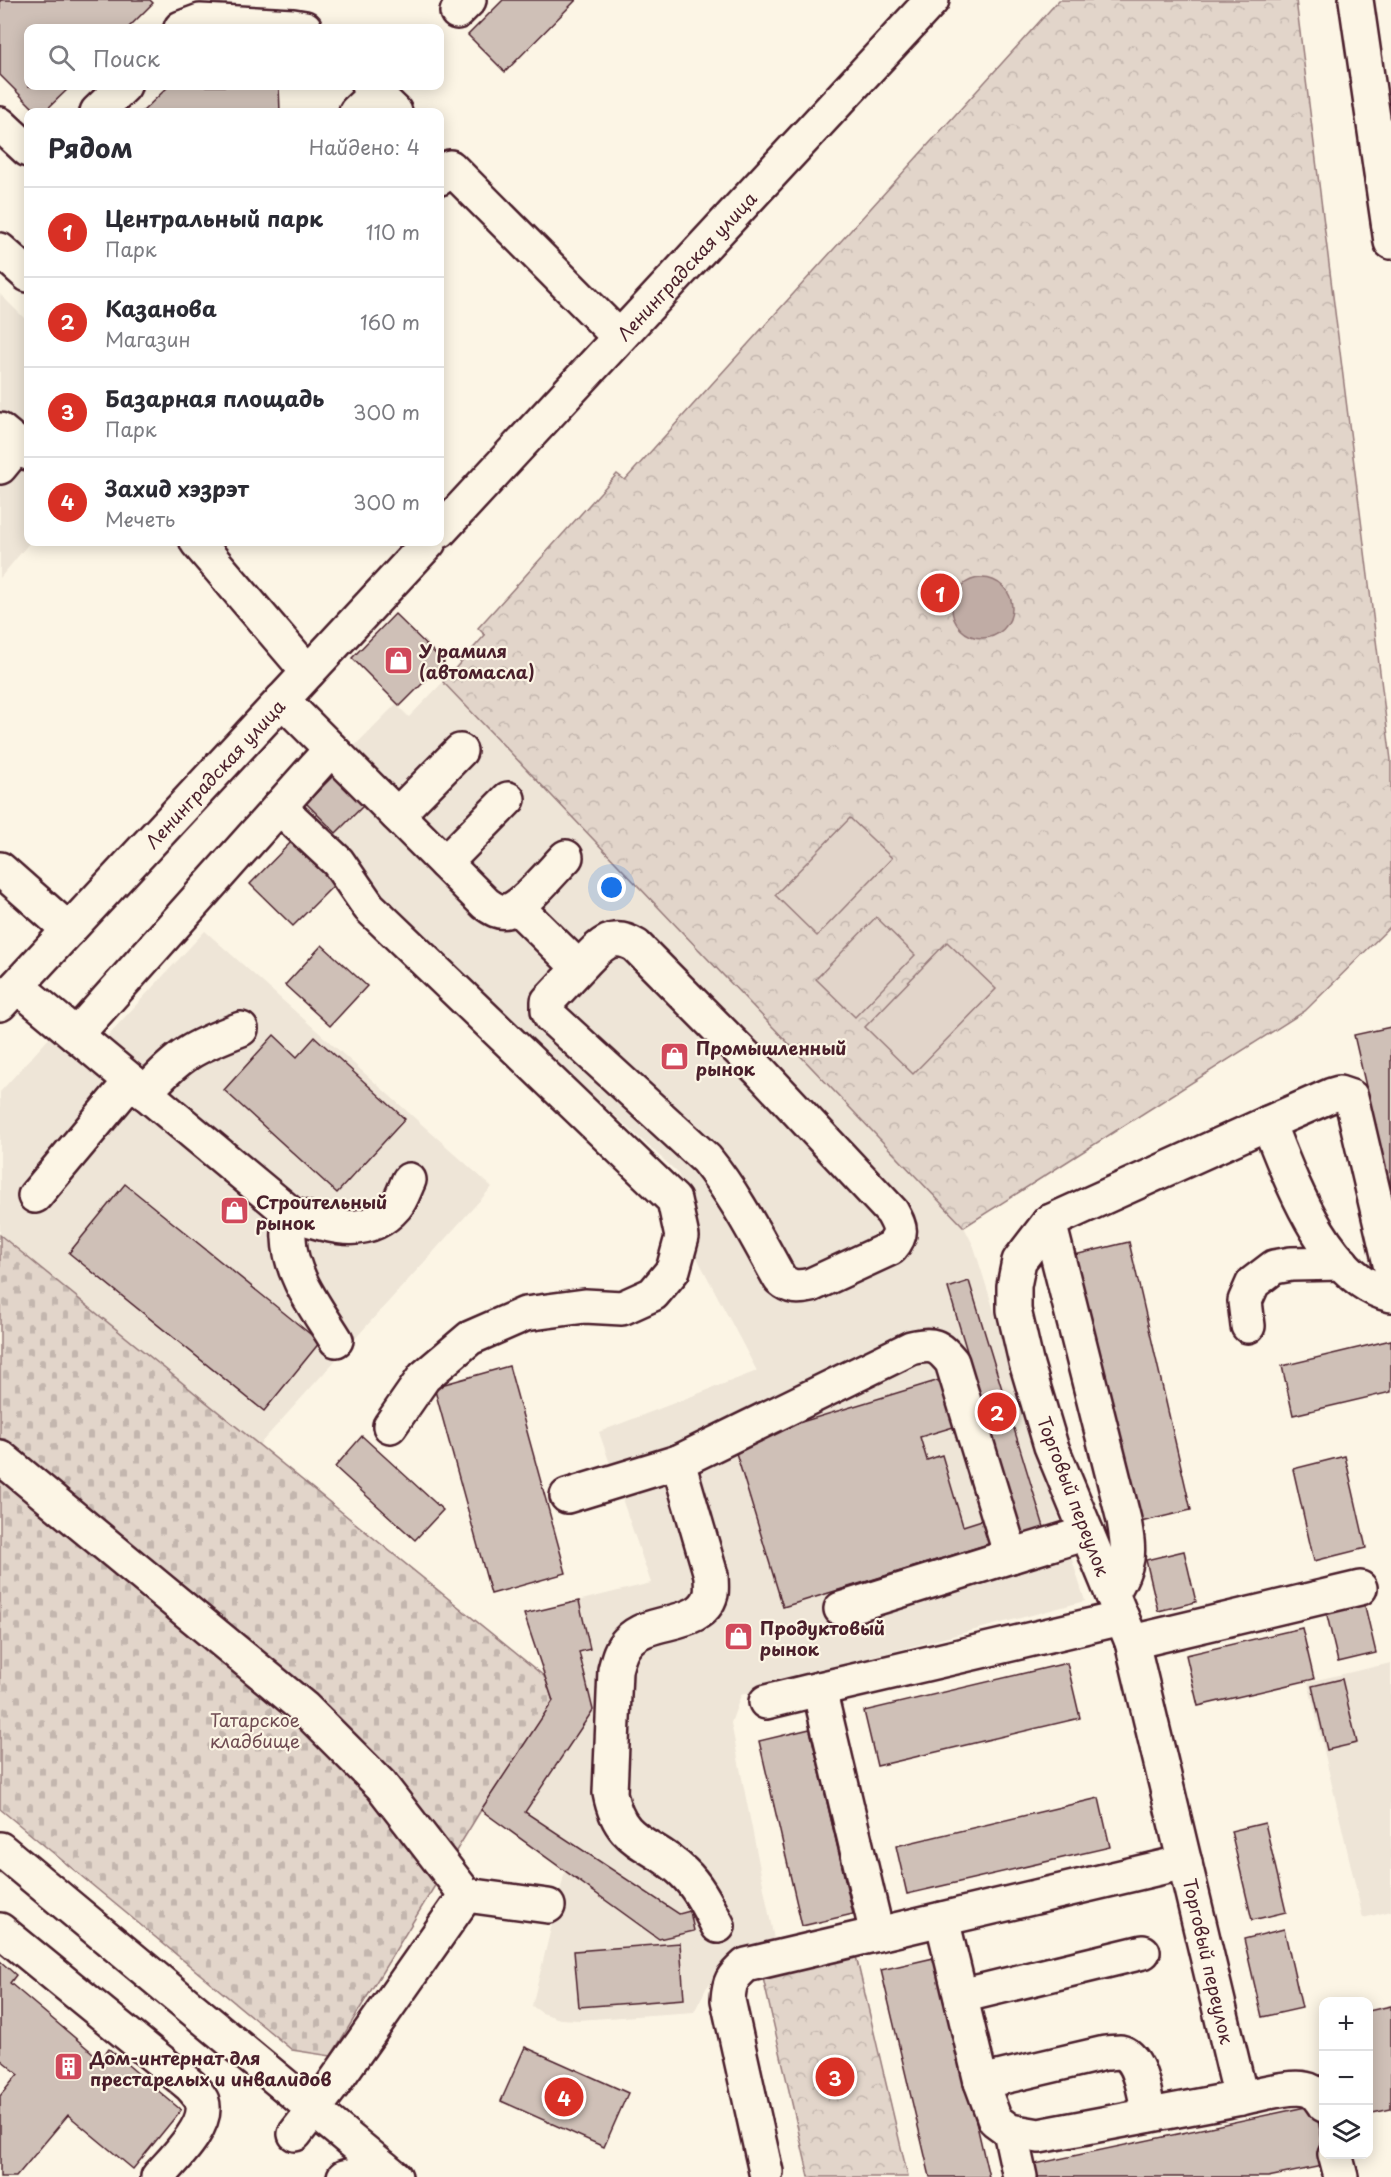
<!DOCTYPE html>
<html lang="ru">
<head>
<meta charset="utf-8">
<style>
  body { margin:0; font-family:"Playpen Sans",sans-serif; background:#f7f7f7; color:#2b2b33 }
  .controls { position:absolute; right:18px; bottom:18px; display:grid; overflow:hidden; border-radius:12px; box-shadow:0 3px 15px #0003 }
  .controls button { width:54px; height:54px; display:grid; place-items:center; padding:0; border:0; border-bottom:2px solid #e1e1e2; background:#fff; color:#2b2b33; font:30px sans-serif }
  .you { position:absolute; left:612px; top:888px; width:21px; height:21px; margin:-15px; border:4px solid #fff; border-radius:50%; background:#1a73e8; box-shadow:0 0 0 9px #1a73e833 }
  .badge { display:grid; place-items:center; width:39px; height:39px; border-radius:50%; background:#d93025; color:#fff; font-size:20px; font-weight:700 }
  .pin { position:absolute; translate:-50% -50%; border:3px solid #fff; box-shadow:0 2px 6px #0006 }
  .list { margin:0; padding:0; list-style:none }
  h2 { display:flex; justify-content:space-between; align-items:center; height:78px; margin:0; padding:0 24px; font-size:26px }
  h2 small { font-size:20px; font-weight:400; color:#7c7c81 }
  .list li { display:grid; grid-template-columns:39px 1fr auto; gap:18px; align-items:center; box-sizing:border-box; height:90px; padding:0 24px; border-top:2px solid #e1e1e2 }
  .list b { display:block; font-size:22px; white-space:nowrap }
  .list p { margin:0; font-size:20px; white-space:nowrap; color:#7c7c81 }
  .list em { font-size:20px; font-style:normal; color:#7c7c81 }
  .icon { flex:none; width:33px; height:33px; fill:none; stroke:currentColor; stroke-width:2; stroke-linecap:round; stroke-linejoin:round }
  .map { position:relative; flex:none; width:1391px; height:2177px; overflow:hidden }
  .search { position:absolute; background:#fff; box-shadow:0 3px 15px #0003; left:24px; top:24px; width:420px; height:66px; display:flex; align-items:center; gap:15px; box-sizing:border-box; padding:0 21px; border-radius:12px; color:#7c7c81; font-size:22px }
  .panel { position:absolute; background:#fff; box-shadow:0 3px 15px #0003; left:24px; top:108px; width:420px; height:438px; border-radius:12px }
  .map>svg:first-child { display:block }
</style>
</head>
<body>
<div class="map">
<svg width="1391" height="2177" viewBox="0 0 1391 2177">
  <defs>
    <pattern id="cemetery-stones" width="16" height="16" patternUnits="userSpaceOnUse" patternTransform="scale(1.5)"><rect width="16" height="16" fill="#e2d5ca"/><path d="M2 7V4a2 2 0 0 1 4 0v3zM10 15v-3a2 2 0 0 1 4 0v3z" fill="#c3b6ae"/></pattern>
    <pattern id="park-crowns" width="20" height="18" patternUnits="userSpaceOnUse" patternTransform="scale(1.5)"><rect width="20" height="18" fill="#e2d5ca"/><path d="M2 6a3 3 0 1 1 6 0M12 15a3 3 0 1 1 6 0" fill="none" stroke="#c3b6ae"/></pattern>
  </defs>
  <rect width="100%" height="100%" fill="#fcf5e5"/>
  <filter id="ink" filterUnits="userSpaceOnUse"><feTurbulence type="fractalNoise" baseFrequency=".0167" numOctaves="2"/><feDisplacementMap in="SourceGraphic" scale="12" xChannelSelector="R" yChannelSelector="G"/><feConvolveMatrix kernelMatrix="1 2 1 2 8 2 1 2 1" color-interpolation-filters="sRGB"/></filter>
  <g filter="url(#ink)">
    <g fill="#eee5d7">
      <polygon points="0,294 28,322 28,542 30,542 0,578"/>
      <polygon points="443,682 964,1227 974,1247 1085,1601 860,1660 741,1695 731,1723 776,1949 722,1971 707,1987 694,2012 578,2020 560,2019 542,2013 532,2006 565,1871 481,1810 553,1701 524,1614 651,1583 599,1432 757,1371 694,1252 696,1230 691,1199 676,1171 391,912 295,806 396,704 409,717"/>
      <polygon points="205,931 492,1187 259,1445 0,1235 0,1092 52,1035 84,1061"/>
      <polygon points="1391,1663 1391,1911 1363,1918 1308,1682"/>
    </g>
    <polygon fill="url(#cemetery-stones)" stroke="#967a7a" stroke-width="1.5" points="0,1235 545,1677 553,1701 481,1810 331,2056 292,2050 0,1809"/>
    <g fill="url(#park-crowns)" stroke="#967a7a" stroke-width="1.5">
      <polygon points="1059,0 1296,0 1391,760 1391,926 1305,1011 964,1227 443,682 485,635 478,628 617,474 625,480"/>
      <polygon points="856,1956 908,2177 809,2177 763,1978"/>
    </g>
    <g fill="#e2d5ca" stroke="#967a7a" stroke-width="1.5">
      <polygon points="850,818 892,858 817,936 775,895"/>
      <polygon points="876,917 915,955 855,1017 816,979"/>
      <polygon points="947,942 996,989 913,1074 865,1027"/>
    </g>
    <circle fill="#c0aca5" stroke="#917474" stroke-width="1.5" cx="982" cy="608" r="30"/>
    <g fill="#cfc0b7" stroke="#4a1f2b" stroke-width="1.5">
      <polygon points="0,0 150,0 153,3 128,28 28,28 28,86 71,86 44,112 37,112 0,75"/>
      <polygon points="503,0 576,0 505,72 468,35"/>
      <polygon points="169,86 279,86 280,112 142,112"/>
      <polygon points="395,614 444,662 400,706 352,658"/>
      <polygon points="338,771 368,801 336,833 306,803"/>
      <polygon points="296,837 339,880 293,926 250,884"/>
      <polygon points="322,945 367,986 330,1026 285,985"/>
      <polygon points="1391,1027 1391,1194 1354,1035"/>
      <polygon points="274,1035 297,1057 315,1037 405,1119 337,1193 224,1090"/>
      <polygon points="125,1184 320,1342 264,1411 69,1253"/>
      <polygon points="1129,1242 1191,1510 1132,1524 1070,1256"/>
      <polygon points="969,1281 1047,1537 1025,1544 948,1288"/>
      <polygon points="1391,1340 1391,1392 1293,1415 1282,1366"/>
      <polygon points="509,1366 566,1573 491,1594 434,1387"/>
      <polygon points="946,1378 960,1425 920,1437 927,1460 942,1455 963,1526 985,1519 992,1543 783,1607 733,1443"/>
      <polygon points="362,1436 443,1510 415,1540 335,1467"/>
      <polygon points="1345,1456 1366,1548 1314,1561 1293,1469"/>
      <polygon points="1184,1551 1196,1602 1158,1611 1146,1560"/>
      <polygon points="579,1601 590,1649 579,1652 593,1710 525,1812 679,1914 690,1911 694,1931 659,1939 481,1810 553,1701 524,1614"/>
      <polygon points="1364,1602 1376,1653 1338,1662 1326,1611"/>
      <polygon points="1302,1628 1314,1679 1198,1706 1186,1655"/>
      <polygon points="1067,1663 1080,1718 877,1766 864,1711"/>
      <polygon points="1342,1679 1357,1743 1327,1750 1312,1686"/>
      <polygon points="810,1729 853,1914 802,1926 759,1741"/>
      <polygon points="1099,1798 1110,1847 907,1894 896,1846"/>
      <polygon points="1265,1823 1286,1912 1252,1920 1231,1831"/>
      <polygon points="1284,1929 1302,2008 1262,2017 1244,1939"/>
      <polygon points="680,1943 684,1999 579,2007 574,1951"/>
      <polygon points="938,1957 989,2177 930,2177 881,1970"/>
      <polygon points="0,1961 16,1975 10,1983 100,2059 109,2049 181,2110 133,2169 68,2115 16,2177 0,2177 0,2096 18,2074 0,2059"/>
      <polygon points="1391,2006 1391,2109 1368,2114 1368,2011"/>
      <polygon points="525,2047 628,2093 604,2147 501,2101"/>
      <polygon points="1315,2105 1327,2165 1268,2177 1038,2177 1035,2164"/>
    </g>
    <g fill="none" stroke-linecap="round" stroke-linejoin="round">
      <defs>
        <g id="minor">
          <polyline points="1356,0 1391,242"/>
          <polyline points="457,12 469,0"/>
          <polyline points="181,28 200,21 293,26 305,28"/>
          <polyline points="368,86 395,112"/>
          <polyline points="97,112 124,86"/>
          <polyline points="356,112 376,93"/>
          <polyline points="0,124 28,150"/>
          <polyline points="440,178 450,167 619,337"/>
          <polyline points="0,250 28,275"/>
          <polyline points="0,430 28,453"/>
          <polyline points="0,467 18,445"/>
          <polyline points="197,542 308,672"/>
          <path d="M 282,700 L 486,904 C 492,908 498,913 507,911 C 523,907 553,870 566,857"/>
          <polyline points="279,807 338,862 369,907 674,1200 682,1237 673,1270 653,1294 622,1308 585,1306 525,1314 470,1338 424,1377 390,1426"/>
          <polyline points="397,815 460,751"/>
          <polyline points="445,863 508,799"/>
          <polyline points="0,869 69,930"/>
          <path d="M 517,907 L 579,968 C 597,950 609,929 636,946 L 760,1071 L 892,1212 C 901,1228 903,1234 891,1248 L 811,1285 C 798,1288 790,1288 780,1279 C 757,1238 736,1196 706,1159 L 551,1017 L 548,1010 L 548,1001 L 579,968"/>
          <path d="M 17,986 L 291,1214 C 328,1225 366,1241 396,1206 C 402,1199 405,1188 409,1180"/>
          <polyline points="76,1035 331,749"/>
          <path d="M 145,1093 C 179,1054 194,1047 241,1029"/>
          <polyline points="1268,1123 1332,1095 1339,1093 1351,1097 1391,1268"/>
          <polyline points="35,1196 131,1081"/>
          <path d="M 291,1214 C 290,1222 288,1230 289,1238 C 290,1275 317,1309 336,1340"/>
          <path d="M 1049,1222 L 1124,1520 C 1130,1556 1130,1562 1112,1594"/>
          <polyline points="1248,1326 1245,1301 1253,1283 1274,1267 1291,1264 1342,1263"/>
          <polyline points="0,1457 304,1708 381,1785 466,1895"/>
          <path d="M 678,1462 L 911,1348 C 933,1343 938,1345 952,1362 L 1011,1556 L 1087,1533"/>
          <path d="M 567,1496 L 678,1462 L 711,1575 C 711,1581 712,1588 711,1594 C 702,1629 649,1617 628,1641 C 620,1649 618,1659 615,1670 L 610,1793 C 620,1846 650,1840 683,1872 C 699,1887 708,1907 718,1926"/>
          <polyline points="841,1609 1011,1556"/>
          <polyline points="1132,1642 1360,1588"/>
          <polyline points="766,1702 819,1689"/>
          <polyline points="0,1849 395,2177"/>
          <polyline points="942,1919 981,2082 995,2120 1010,2131 1039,2136 1241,2098"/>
          <path d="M 0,1930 L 191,2086 C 194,2090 200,2096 202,2101 C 210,2125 173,2160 158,2177"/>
          <polyline points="877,1934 819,1689 1122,1618"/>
          <polyline points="961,1996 1143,1952"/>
          <path d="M 981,2082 L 1105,2053 C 1110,2053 1115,2052 1120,2052 C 1141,2056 1145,2097 1149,2115"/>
          <path d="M 1324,2105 C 1320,2099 1317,2094 1311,2091 C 1296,2083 1258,2095 1241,2098 L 1132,1642 L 1051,1446 L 1026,1362 L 1014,1310 L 1014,1286 L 1019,1261 L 1049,1222 L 1268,1123 C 1290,1178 1326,1280 1391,1295"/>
          <polyline points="1010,2131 1020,2177"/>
          <polyline points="295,2134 332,2086 466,1895 548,1906"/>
          <polyline points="1335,2154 1341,2177"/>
          <path d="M 766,2172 L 728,2000 C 729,1982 732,1977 746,1965 L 1185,1862"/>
          <polyline points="344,2177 384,2168"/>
        </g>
        <g id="major">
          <path id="s1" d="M 440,531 L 932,0"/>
          <path id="s2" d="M 0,1004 L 429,542"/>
        </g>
      </defs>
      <use href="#minor" stroke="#4a1f2b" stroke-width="38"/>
      <use href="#major" stroke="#4a1f2b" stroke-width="38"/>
      <use href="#minor" stroke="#fcf5e5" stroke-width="33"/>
      <use href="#major" stroke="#fcf5e5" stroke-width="33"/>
    </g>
  </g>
  <defs>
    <symbol id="shop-square" viewBox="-11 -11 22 22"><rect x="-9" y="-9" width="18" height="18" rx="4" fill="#d1495b" stroke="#fcf5e5"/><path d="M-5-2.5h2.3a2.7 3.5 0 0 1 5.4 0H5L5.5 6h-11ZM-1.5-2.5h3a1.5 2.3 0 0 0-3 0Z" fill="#fff"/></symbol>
    <symbol id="building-square" viewBox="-11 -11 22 22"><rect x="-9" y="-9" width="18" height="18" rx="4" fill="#d1495b" stroke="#fcf5e5"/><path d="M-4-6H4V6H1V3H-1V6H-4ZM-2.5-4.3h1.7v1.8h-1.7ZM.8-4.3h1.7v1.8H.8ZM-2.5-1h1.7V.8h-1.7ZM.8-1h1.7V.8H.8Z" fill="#fff"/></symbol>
  </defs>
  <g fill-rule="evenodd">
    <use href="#shop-square" x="382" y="644" width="33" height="33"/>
    <use href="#shop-square" x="658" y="1040" width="33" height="33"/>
    <use href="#shop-square" x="218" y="1194" width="33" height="33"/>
    <use href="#shop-square" x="722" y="1620" width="33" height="33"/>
    <use href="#building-square" x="52" y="2050" width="33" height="33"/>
  </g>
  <g text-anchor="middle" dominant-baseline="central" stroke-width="4.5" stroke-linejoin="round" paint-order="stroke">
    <g font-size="18" fill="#4a1f2b" stroke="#fcf5e5">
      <text stroke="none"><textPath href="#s1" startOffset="362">Ленинградская улица</textPath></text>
      <text stroke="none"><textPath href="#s2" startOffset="315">Ленинградская улица</textPath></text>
      <text transform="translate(1074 1496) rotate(69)">Торговый переулок</text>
      <text transform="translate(1209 1961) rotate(77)">Торговый переулок</text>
    </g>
    <g font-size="18" font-weight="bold" fill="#4a1f2b" stroke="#fcf5e5" text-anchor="start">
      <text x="419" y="650">У рамиля<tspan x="419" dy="21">(автомасла)</tspan></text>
      <text x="696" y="1047">Промышленный<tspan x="696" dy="21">рынок</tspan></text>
      <text x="256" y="1201">Строительный<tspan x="256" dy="21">рынок</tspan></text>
      <text x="760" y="1627">Продуктовый<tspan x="760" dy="21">рынок</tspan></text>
      <text x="90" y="2057">Дом-интернат для<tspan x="90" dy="21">престарелых и инвалидов</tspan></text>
    </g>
    <g font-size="18" fill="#704c53" stroke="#fcf5e5">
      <text x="255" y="1719">Татарское<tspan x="255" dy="21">кладбище</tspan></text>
    </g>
  </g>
</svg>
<div class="controls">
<button>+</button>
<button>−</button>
<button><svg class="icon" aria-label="layers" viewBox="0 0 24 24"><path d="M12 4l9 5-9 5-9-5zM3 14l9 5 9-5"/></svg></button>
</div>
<div class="you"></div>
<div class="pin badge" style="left:940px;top:593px">1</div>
<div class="pin badge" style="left:997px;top:1412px">2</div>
<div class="pin badge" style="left:835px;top:2077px">3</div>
<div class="pin badge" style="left:564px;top:2097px">4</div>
<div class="search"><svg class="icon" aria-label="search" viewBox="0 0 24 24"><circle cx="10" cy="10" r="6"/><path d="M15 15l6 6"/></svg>Поиск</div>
<section class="panel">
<h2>Рядом<small>Найдено: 4</small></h2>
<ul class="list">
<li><span class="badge">1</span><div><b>Центральный парк</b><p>Парк</p></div><em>110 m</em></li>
<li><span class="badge">2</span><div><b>Казанова</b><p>Магазин</p></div><em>160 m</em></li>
<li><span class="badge">3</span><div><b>Базарная площадь</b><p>Парк</p></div><em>300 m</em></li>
<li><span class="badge">4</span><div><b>Захид хэзрэт</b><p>Мечеть</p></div><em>300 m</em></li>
</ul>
</section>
</div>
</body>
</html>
